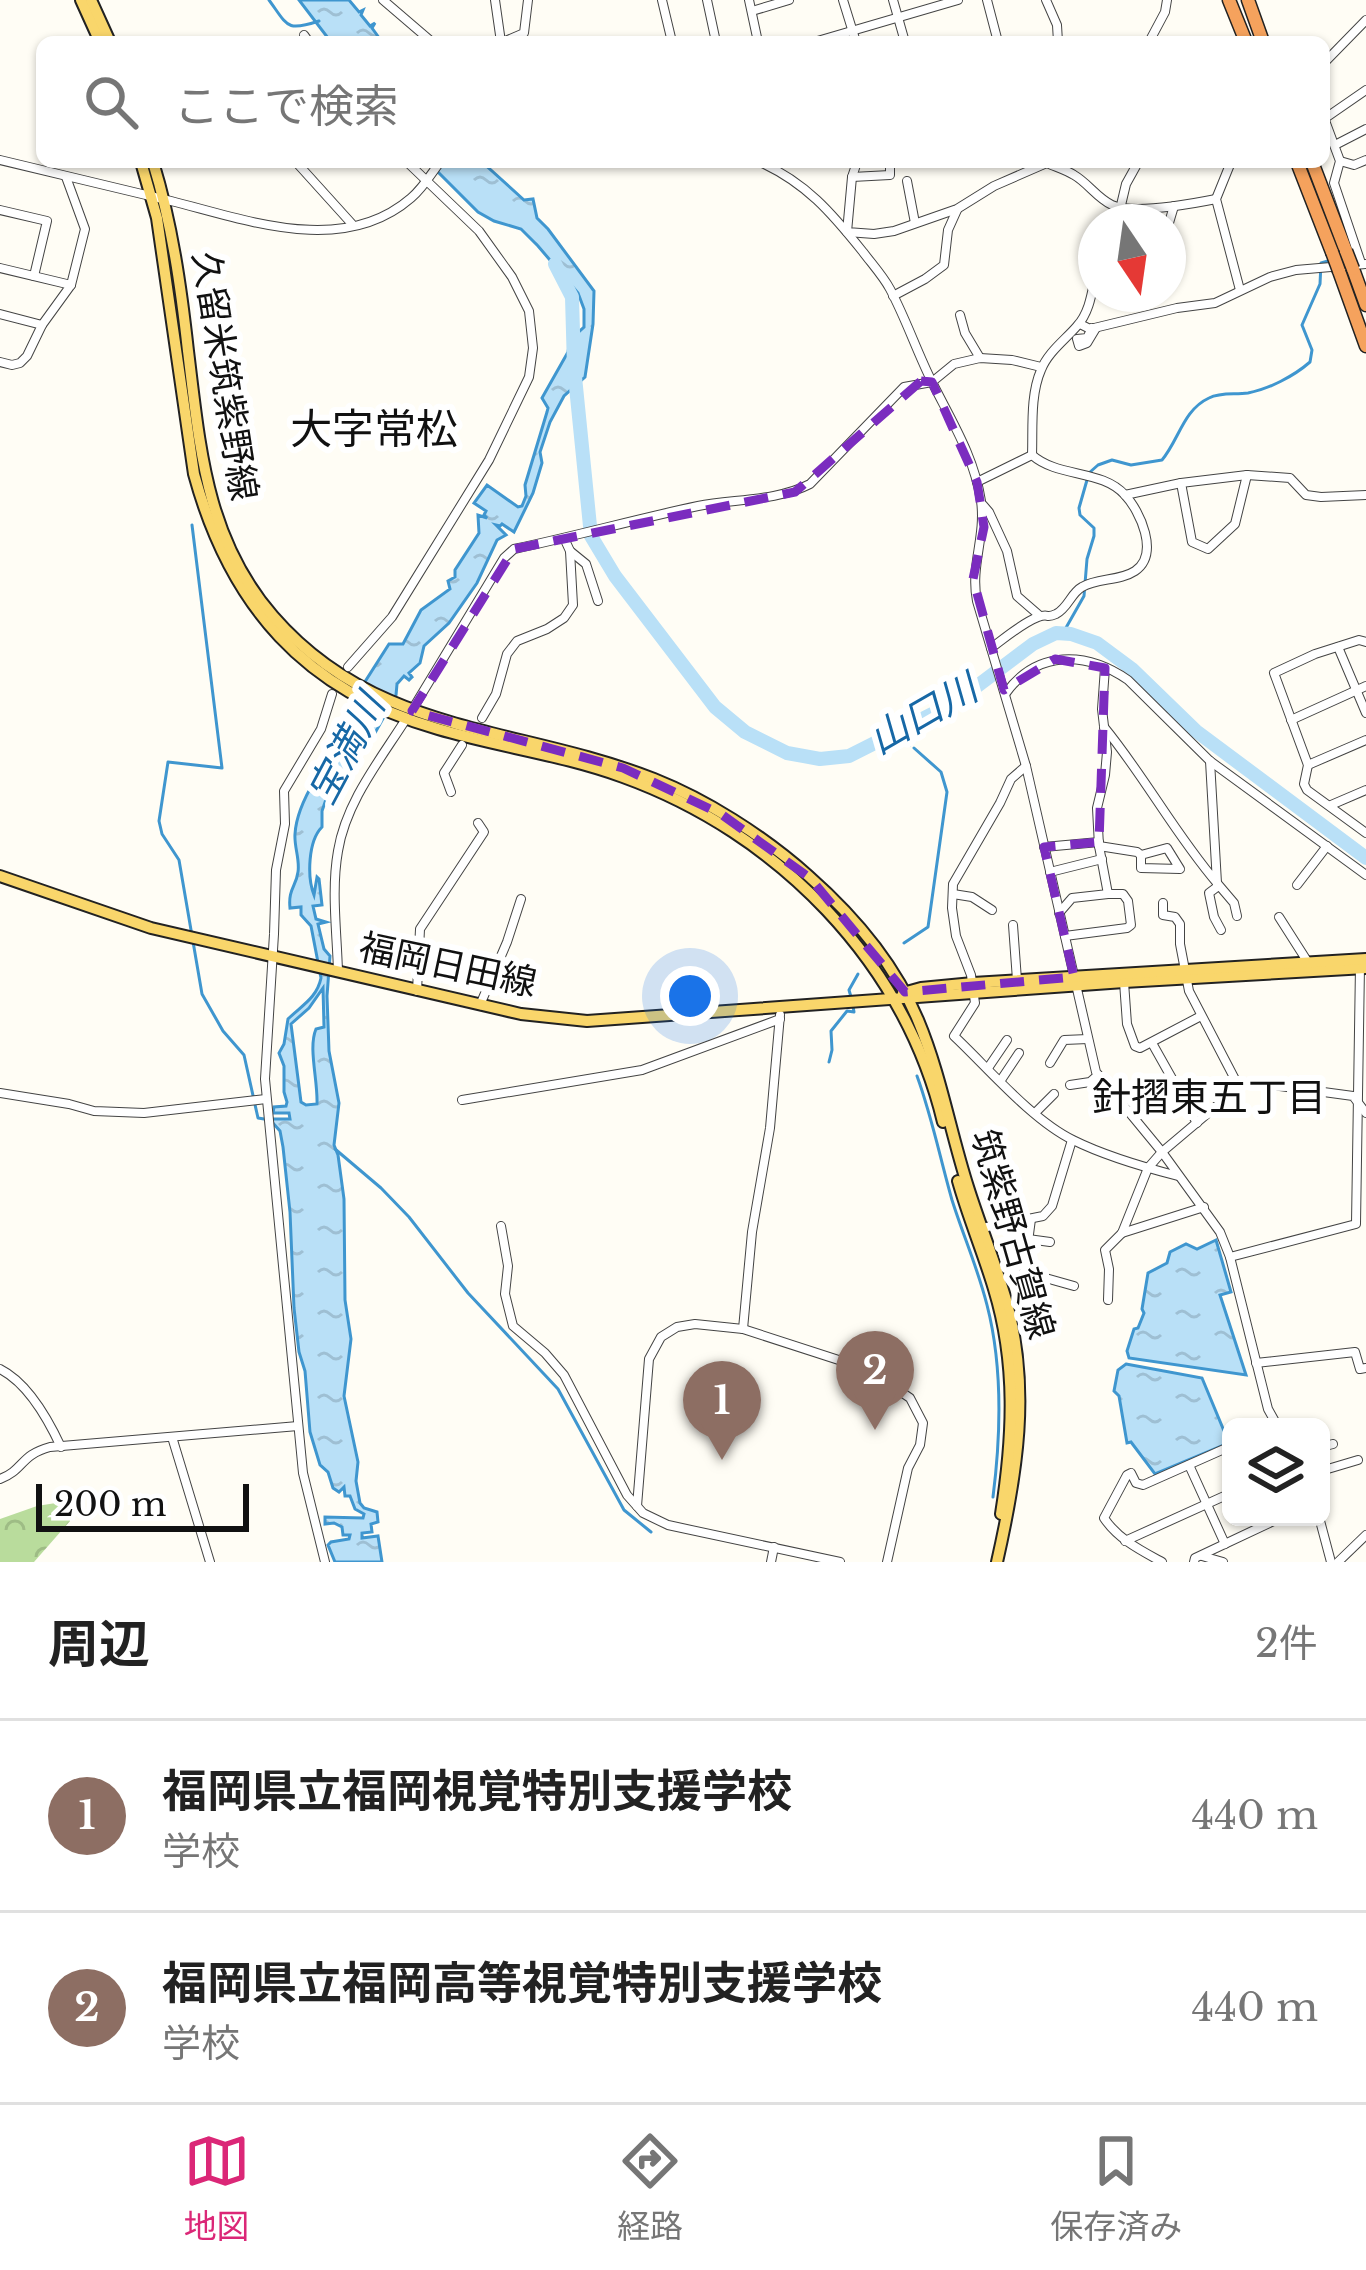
<!DOCTYPE html>
<html lang="ja">
<head>
<meta charset="utf-8">
<style>
  body { margin:0; font-family:"Libre Baskerville","Noto Sans JP",serif; background:#f2f2f2; color:#222 }
  .controls { position:absolute; right:36px; bottom:36px; display:grid; overflow:hidden; border-radius:18px; box-shadow:0 3px 9px #0004 }
  .controls button { width:108px; height:108px; display:grid; place-items:center; padding:0; border:0; border-bottom:3px solid #e0e0e0; background:#fff; color:#222; font:60px sans-serif }
  .compass { position:absolute; left:1078px; top:204px; width:108px; height:108px; border-radius:50%; background:#fff; box-shadow:0 3px 9px #0004; rotate:167deg }
  .scale { position:absolute; left:36px; bottom:30px; width:213px; box-sizing:border-box; padding-left:12px; border:6px solid #111; border-top:0; font-size:33px; line-height:42px; white-space:nowrap; color:#111; -webkit-text-stroke:9px #fff; paint-order:stroke }
  .you { position:absolute; left:690px; top:996px; width:42px; height:42px; margin:-30px; border:9px solid #fff; border-radius:50%; background:#1a73e8; box-shadow:0 0 0 18px #1a73e833 }
  .badge { display:grid; place-items:center; width:78px; height:78px; border-radius:50%; background:#db2777; color:#fff; font-size:39px; font-weight:700 }
  .pin { position:absolute; translate:-50% -99px; filter:drop-shadow(0 3px 6px #0008) }
  .pin::after { content:''; position:absolute; top:63px; width:42px; height:36px; background:inherit; clip-path:polygon(0 0,100% 0,50% 100%) }
  .list { margin:0; padding:0; list-style:none }
  h2 { display:flex; justify-content:space-between; align-items:center; height:156px; margin:0; padding:0 48px; font-size:51px }
  h2 small { font-size:39px; font-weight:400; color:#767676 }
  .list li { display:grid; grid-template-columns:78px 1fr auto; gap:36px; align-items:center; box-sizing:border-box; height:192px; padding:0 48px; border-top:3px solid #e0e0e0 }
  .list b { display:block; font-size:45px; white-space:nowrap }
  .list p { margin:0; font-size:39px; white-space:nowrap; color:#767676 }
  .list em { font-size:39px; font-style:normal; color:#767676 }
  .icon { flex:none; width:66px; height:66px; fill:none; stroke:currentColor; stroke-width:2; stroke-linecap:round; stroke-linejoin:round }
  .map { position:relative; flex:none; width:1366px; height:1562px; overflow:hidden }
  .search { position:absolute; background:#fff; box-shadow:0 3px 9px #0004; left:36px; right:36px; top:36px; height:132px; display:flex; align-items:center; gap:30px; box-sizing:border-box; padding:0 42px; border-radius:18px; color:#767676; font-size:45px }
  .sheet { height:540px; background:#fff }
  nav { display:flex; justify-content:space-around; align-items:center; box-sizing:border-box; height:168px; border-top:3px solid #e0e0e0; background:#fff; font-size:33px; color:#767676 }
  nav a { display:grid; justify-items:center; gap:6px }
  nav .on { color:#db2777 }
  .map>svg:first-child { display:block }
</style>
</head>
<body>
<div class="map">
<svg width="1366" height="1562" viewBox="0 0 1366 1562">
  <defs>
    <pattern id="forest-crowns" width="20" height="18" patternUnits="userSpaceOnUse" patternTransform="scale(3)"><rect width="20" height="18" fill="#b9dc9c"/><path d="M2 6a3 3 0 1 1 6 0M12 15a3 3 0 1 1 6 0" fill="none" stroke="#9ebc85"/></pattern>
    <pattern id="water-ripples" width="26" height="14" patternUnits="userSpaceOnUse" patternTransform="scale(3)"><rect width="26" height="14" fill="#b9e0f7"/><path d="M2 4q2-2 4 0t4 0M15 11q2-2 4 0t4 0" fill="none" stroke="#9ebfd3"/></pattern>
  </defs>
  <rect width="100%" height="100%" fill="#fffdf5"/>
  <polygon fill="url(#forest-crowns)" points="62,1502 70,1511 70,1521 34,1562 0,1562 0,1519 37,1506"/>
  <g fill="url(#water-ripples)" stroke="#3f96cf" stroke-width="3" fill-rule="evenodd">
    <polygon points="299,0 349,0 359,12 363,10 361,15 370,26 375,23 372,28 382,42 331,42"/>
    <path d="M 428,162 L 482,162 L 524,200 L 533,199 L 537,218 L 548,229 L 594,291 L 593,324 L 585,377 L 564,396 L 550,422 L 540,452 L 542,463 L 533,493 L 514,532 L 502,524 L 500,526 L 496,525 L 506,535 L 497,540 L 477,583 L 449,623 L 424,646 L 420,663 L 409,673 L 412,677 L 409,680 L 404,676 L 397,684 L 396,695 L 375,733 L 351,767 L 332,782 L 322,811 L 322,827 C 308,841 307,877 314,895 L 317,877 L 319,879 L 322,905 L 313,906 L 316,919 L 326,922 L 318,924 L 324,949 L 330,956 L 327,996 L 329,1051 L 339,1103 L 334,1145 L 338,1155 L 344,1199 L 345,1300 L 351,1339 L 344,1396 L 358,1462 L 356,1481 L 360,1503 L 364,1508 L 377,1512 L 378,1522 L 371,1524 L 372,1532 L 362,1533 L 362,1538 L 378,1536 L 382,1562 L 335,1562 L 328,1545 L 331,1542 L 349,1539 L 350,1535 L 343,1535 L 342,1527 L 334,1523 L 325,1524 L 325,1517 L 363,1518 L 364,1514 L 355,1509 L 350,1496 L 345,1496 L 344,1487 L 339,1492 L 333,1488 L 328,1472 L 320,1465 L 310,1432 L 305,1371 L 299,1352 L 294,1308 L 290,1212 L 283,1147 L 280,1131 L 272,1122 L 272,1119 L 290,1119 L 289,1113 L 273,1113 L 274,1107 L 286,1106 L 287,1102 L 284,1092 L 284,1066 L 279,1053 L 284,1044 L 288,1019 C 301,1006 317,998 321,978 L 311,926 L 301,915 L 301,907 L 290,908 C 288,889 296,887 298,872 C 300,859 294,847 295,834 C 296,816 306,795 315,780 C 328,758 352,743 356,717 L 347,710 L 389,644 L 403,644 L 421,610 L 450,589 L 448,581 L 455,577 L 455,570 L 479,533 L 478,515 L 487,518 L 484,515 L 486,511 L 474,503 L 487,485 L 518,507 L 522,506 L 526,496 L 525,485 L 547,412 L 548,408 L 542,398 L 568,352 L 570,340 L 584,327 L 584,309 L 578,293 L 538,246 L 521,229 L 494,221 L 478,212 ZM 323,988 L 324,1027 L 316,1029 C 308,1048 318,1080 317,1104 L 306,1105 L 301,1102 L 291,1024 L 309,1008 Z"/>
    <polygon points="1216,1240 1231,1292 1220,1295 1246,1375 1129,1358 1127,1351 1134,1329 1138,1328 1144,1313 1142,1309 1148,1273 1167,1263 1170,1252 1186,1244 1197,1249"/>
    <polygon points="1126,1364 1202,1378 1229,1443 1155,1474 1131,1442 1127,1443 1119,1396 1114,1391 1118,1370"/>
  </g>
  <g fill="none" stroke-linecap="round" stroke-linejoin="round">
    <g stroke="#3f96cf" stroke-width="3">
      <path d="M 269,0 C 288,26 286,32 319,21"/>
      <polyline points="192,525 222,768 168,762 159,821 162,834 179,860 202,994 223,1031 244,1055 258,1118 264,1119"/>
      <path d="M 1063,633 L 1084,596 L 1087,559 L 1094,536 L 1094,528 L 1080,515 L 1079,508 L 1089,473 L 1098,465 L 1112,460 L 1131,465 L 1162,460 C 1179,440 1183,410 1209,398 C 1221,392 1235,395 1248,393 C 1269,389 1294,376 1310,362 L 1312,350 L 1302,325 L 1320,284 L 1321,263 L 1328,261"/>
      <polyline points="899,729 910,745"/>
      <polyline points="904,943 928,927 947,792 941,772 914,748"/>
      <polyline points="851,997 849,990 858,974"/>
      <polyline points="829,1062 832,1050 831,1031 847,1011 854,1012 853,1006"/>
      <path d="M 917,1076 C 932,1117 940,1158 952,1200 C 963,1235 978,1269 987,1305 C 1003,1367 1001,1434 993,1497"/>
      <polyline points="335,1149 381,1188 409,1217 468,1293 558,1389 624,1510 651,1532"/>
    </g>
    <polyline stroke="#b9e0f7" stroke-width="14" points="555,264 572,297 574,367 591,536 615,576 715,707 745,732 787,753 820,759 849,756 956,702 1033,644 1056,633 1071,634 1097,643 1132,669 1196,731 1366,858"/>
    <defs>
      <g id="minor">
        <polyline points="383,0 432,42"/>
        <polyline points="495,0 501,42"/>
        <polyline points="662,0 672,42"/>
        <polyline points="707,0 716,42"/>
        <polyline points="749,0 758,42"/>
        <polyline points="843,0 856,42"/>
        <polyline points="893,0 905,42"/>
        <polyline points="987,0 998,42"/>
        <polyline points="1046,0 1057,25 1058,42"/>
        <polyline points="752,11 789,0"/>
        <polyline points="304,35 309,42"/>
        <polyline points="503,42 524,33 528,0"/>
        <polyline points="814,42 958,0"/>
        <polyline points="1149,42 1165,12 1167,0"/>
        <polyline points="1324,63 1366,20"/>
        <polyline points="1324,118 1340,161 1334,183 1361,263"/>
        <polyline points="1324,119 1366,90"/>
        <polyline points="1335,145 1366,129"/>
        <path d="M 0,160 C 57,174 114,187 171,201 C 247,220 343,257 411,198 C 423,188 431,174 440,162"/>
        <polyline points="1340,161 1354,165 1366,160"/>
        <polyline points="296,162 352,224"/>
        <path d="M 760,162 C 806,183 831,212 863,252 C 872,264 883,276 890,289 C 906,319 917,352 932,382 C 952,422 974,456 981,501 C 986,537 970,566 977,601 L 1026,766 L 1096,1072 L 1162,1152 L 1220,1232 L 1230,1257 L 1268,1409 L 1278,1427"/>
        <polyline points="857,162 852,177 847,232 874,234 894,231 957,209 994,186 1049,162"/>
        <polyline points="1231,162 1216,199 1240,290"/>
        <path d="M 1047,163 C 1056,167 1066,170 1074,175 C 1088,183 1097,198 1112,205 C 1134,215 1191,204 1216,199"/>
        <polyline points="852,177 890,175 890,162"/>
        <polyline points="907,181 915,223"/>
        <polyline points="0,210 47,221 34,276"/>
        <polyline points="1117,222 1126,184 1136,166 1130,162"/>
        <polyline points="1172,254 1168,226 1174,206"/>
        <polyline points="0,268 71,285"/>
        <polyline points="893,296 925,279 944,265 948,230 957,210"/>
        <polyline points="0,314 42,325"/>
        <polyline points="960,315 965,333 980,358"/>
        <polyline points="1080,324 1090,329 1177,308 1215,303 1270,277 1296,270 1366,264"/>
        <polyline points="1092,328 1087,338 1077,339 1079,346 1087,343 1096,328"/>
        <polyline points="0,362 12,365 20,363 27,356 42,325 71,285 85,229 66,177"/>
        <path d="M 1032,455 C 1033,428 1030,395 1041,370 C 1048,352 1065,340 1077,326 C 1090,312 1092,291 1096,273"/>
        <polyline points="977,482 1032,455"/>
        <polyline points="1181,483 1192,542 1208,549 1235,524 1247,475"/>
        <polyline points="1125,495 1181,483 1247,475 1290,478 1306,495 1321,497 1366,495"/>
        <polyline points="983,505 989,512 1007,551 1017,596 1040,616"/>
        <polyline points="564,538 570,551 586,564 598,601"/>
        <polyline points="1366,642 1359,640 1315,654 1274,673 1308,765 1304,784 1307,790 1366,833"/>
        <polyline points="1338,647 1366,713"/>
        <path d="M 991,648 C 1005,638 1022,623 1038,617 C 1050,613 1045,619 1056,614 C 1068,608 1071,593 1082,587 C 1097,578 1120,581 1135,571 C 1160,554 1140,511 1125,495 C 1102,469 1058,478 1032,455"/>
        <polyline points="348,667 392,617 489,460 529,377 533,348 529,311 512,277 479,231 407,162"/>
        <path d="M 1006,693 C 1037,650 1086,651 1128,680 L 1210,761 L 1366,875"/>
        <path d="M 412,710 L 504,558 L 514,549 C 576,536 636,519 698,506 C 735,499 777,501 810,484 L 904,387 L 932,382 L 954,364 L 980,358 L 1012,360 L 1041,367"/>
        <polyline points="482,718 496,694 507,654 517,641 547,629 564,618 573,605 570,551"/>
        <polyline points="1291,720 1366,686"/>
        <path d="M 1104,727 C 1145,777 1175,834 1217,883 L 1210,761"/>
        <polyline points="1308,765 1366,740"/>
        <path d="M 1026,766 L 1011,779 L 1000,803 L 953,884 L 952,908 L 956,936 L 971,975 L 975,1003 L 954,1036 C 988,1068 1032,1120 1073,1140 C 1105,1156 1143,1167 1178,1176"/>
        <polyline points="451,792 444,773 462,745"/>
        <polyline points="1331,805 1366,790"/>
        <polyline points="1099,846 1137,852 1141,855 1167,848 1180,869 1141,868 1141,855"/>
        <polyline points="1044,847 1099,842"/>
        <polyline points="1050,872 1102,859"/>
        <polyline points="1297,885 1327,846"/>
        <polyline points="953,894 972,897 992,910"/>
        <polyline points="1163,903 1163,915 1175,917 1180,924 1180,944 1189,991 1239,1087"/>
        <polyline points="1059,913 1072,898 1108,894 1099,846 1097,808 1105,775 1107,752 1102,709 1105,668"/>
        <polyline points="1279,917 1309,964"/>
        <polyline points="1013,925 1017,980"/>
        <polyline points="1221,930 1214,917 1209,893 1217,887 1217,883 1234,903 1237,916"/>
        <polyline points="1065,936 1127,928 1131,925 1128,901 1123,894 1108,894"/>
        <path d="M 338,972 C 337,933 331,890 338,851 C 346,802 380,760 406,719"/>
        <polyline points="1124,982 1127,1024 1135,1046 1140,1048 1201,1016"/>
        <polyline points="417,991 420,929 484,832 478,823"/>
        <polyline points="480,1005 507,942 521,899"/>
        <polyline points="1152,1043 1197,1123"/>
        <polyline points="1050,1063 1064,1040 1088,1039"/>
        <polyline points="988,1068 1007,1040"/>
        <polyline points="1001,1080 1019,1053"/>
        <polyline points="1070,1085 1090,1082 1098,1075"/>
        <polyline points="0,1093 69,1104 94,1111 144,1113 266,1099"/>
        <polyline points="462,1100 642,1070 780,1019"/>
        <polyline points="1035,1113 1054,1094"/>
        <polyline points="997,1174 1010,1223"/>
        <polyline points="1031,1219 1024,1272 1074,1286"/>
        <polyline points="501,1226 508,1266 505,1294 513,1326 545,1353 564,1375 627,1495 643,1513 668,1525 840,1562"/>
        <polyline points="982,1228 1043,1216 1052,1206 1072,1140"/>
        <polyline points="1122,1233 1204,1207"/>
        <polyline points="1028,1239 1050,1242"/>
        <polyline points="1230,1257 1356,1224 1360,966"/>
        <polyline points="1108,1300 1109,1269 1105,1250 1122,1233 1148,1168 1162,1152 1239,1087 1249,1082 1353,1096 1366,1113"/>
        <polyline points="743,1329 752,1232 770,1128 780,1015"/>
        <polyline points="1256,1363 1355,1352 1360,1369 1366,1368"/>
        <path d="M 0,1369 C 28,1383 48,1419 61,1447"/>
        <polyline points="172,1437 210,1562"/>
        <polyline points="1321,1447 1333,1444"/>
        <polyline points="1189,1465 1225,1544"/>
        <polyline points="1321,1471 1358,1460"/>
        <path d="M 0,1479 C 24,1470 20,1455 50,1447 L 298,1426"/>
        <polyline points="637,1506 649,1359 661,1337 677,1327 695,1324 743,1329 851,1364 882,1379 910,1398 923,1423 920,1445 908,1468 887,1562"/>
        <polyline points="1319,1517 1331,1562"/>
        <polyline points="1125,1541 1231,1493"/>
        <polyline points="1202,1556 1223,1562"/>
        <polyline points="325,1562 303,1473 265,1079 274,934 276,870 285,824 284,791 321,729 332,694"/>
        <polyline points="771,1562 774,1547"/>
        <path d="M 1162,1562 C 1140,1550 1118,1539 1104,1518 L 1127,1475 L 1131,1473 L 1136,1483 L 1143,1485 L 1231,1446"/>
        <polyline points="1194,1562 1195,1558 1282,1517"/>
        <polyline points="1338,1562 1366,1535"/>
      </g>
      <g id="major">
        <polyline points="81,0 100,42"/>
        <polyline points="91,0 110,42"/>
        <path d="M 141,162 L 157,218 L 194,474 C 230,606 305,691 438,729 C 499,747 563,755 623,777 C 778,833 904,961 943,1122"/>
        <path d="M 153,162 C 172,224 181,287 188,351 C 200,448 206,539 273,616 C 377,736 517,725 654,779 C 757,820 875,916 918,1020 C 941,1075 950,1131 968,1187 C 980,1225 995,1262 1006,1300 C 1031,1388 1017,1474 997,1562"/>
        <polyline points="0,876 151,928 521,1014 587,1021 1124,982 1366,968"/>
        <polyline points="903,993 921,988 973,983 1366,959"/>
        <path d="M 958,1181 C 968,1217 983,1252 994,1289 C 1017,1364 1013,1438 1001,1514"/>
      </g>
      <g id="highway">
        <polyline points="1229,0 1246,42"/>
        <polyline points="1248,0 1263,42"/>
        <polyline points="1297,162 1332,252"/>
        <polyline points="1312,162 1346,251"/>
        <polyline points="1353,269 1366,305"/>
        <polyline points="1339,271 1366,346"/>
      </g>
    </defs>
    <use href="#minor" stroke="#444" stroke-width="10"/>
    <use href="#major" stroke="#222" stroke-width="14"/>
    <use href="#highway" stroke="#222" stroke-width="15"/>
    <use href="#minor" stroke="#fff" stroke-width="8"/>
    <use href="#major" stroke="#f9d66b" stroke-width="10"/>
    <use href="#highway" stroke="#f5a25d" stroke-width="12"/>
    <defs>
      <g id="highway-bridge">
        <polyline points="1346,251 1353,269"/>
        <polyline points="1332,252 1339,271"/>
      </g>
    </defs>
    <use href="#highway-bridge" stroke="#222" stroke-width="15" stroke-linecap="butt"/>
    <use href="#highway-bridge" stroke="#f5a25d" stroke-width="12"/>
  </g>
  <path fill="none" stroke="#7b2cbf" stroke-width="9" stroke-dasharray="24 15" stroke-linejoin="round" d="M 921,381 L 932,382 L 977,482 L 984,527 L 973,579 L 1004,690 L 1055,659 L 1105,668 L 1099,842 L 1044,847 L 1074,977 L 905,992 L 810,878 L 721,814 L 623,768 L 412,711 L 514,549 L 795,492 Z"/>
  <g text-anchor="middle" dominant-baseline="central" stroke-width="12" stroke-linejoin="round" paint-order="stroke">
    <g font-size="36" fill="#111" stroke="#fff">
      <text transform="translate(225 376) rotate(81)">久留米筑紫野線</text>
      <text transform="translate(448 965) rotate(12)">福岡日田線</text>
      <text transform="translate(1013 1234) rotate(74)">筑紫野古賀線</text>
    </g>
    <g font-size="39" font-style="italic" fill="#1768a6" stroke="#fff">
      <text transform="translate(923 714) rotate(-30)">山口川</text>
      <text transform="translate(346 749) rotate(-62)">宝満川</text>
    </g>
    <g font-size="39" fill="#111" stroke="#fff">
      <text x="1209" y="1097">針摺東五丁目</text>
    </g>
    <g font-size="42" fill="#111" stroke="#fff">
      <text x="374" y="429">大字常松</text>
    </g>
  </g>
</svg>
<div class="controls">
<button><svg class="icon" aria-label="layers" viewBox="0 0 24 24"><path d="M12 4l9 5-9 5-9-5zM3 14l9 5 9-5"/></svg></button>
</div>
<svg class="compass" viewBox="-18 -18 36 36"><path d="M0-13l5 13h-10z" fill="#e53935"/><path d="M0 13l5-13h-10z" fill="#767676"/></svg>
<div class="scale">200 m</div>
<div class="you"></div>
<div class="pin badge" style="left:722px;top:1460px;background:#8d6e63">1</div>
<div class="pin badge" style="left:875px;top:1430px;background:#8d6e63">2</div>
<div class="search"><svg class="icon" aria-label="search" viewBox="0 0 24 24"><circle cx="10" cy="10" r="6"/><path d="M15 15l6 6"/></svg>ここで検索</div>
</div>
<section class="sheet">
<h2>周辺<small>2件</small></h2>
<ul class="list">
<li><span class="badge" style="background:#8d6e63">1</span><div><b>福岡県立福岡視覚特別支援学校</b><p>学校</p></div><em>440 m</em></li>
<li><span class="badge" style="background:#8d6e63">2</span><div><b>福岡県立福岡高等視覚特別支援学校</b><p>学校</p></div><em>440 m</em></li>
</ul>
</section>
<nav>
<a class="on"><svg class="icon" aria-label="map" viewBox="0 0 24 24"><path d="M3 6l6-2 6 2 6-2v14l-6 2-6-2-6 2zM9 4v14M15 6v14"/></svg>地図</a>
<a><svg class="icon" aria-label="directions" viewBox="0 0 24 24"><path d="M12 3l9 9-9 9-9-9zM9 14v-3h6M13 9l2 2-2 2"/></svg>経路</a>
<a><svg class="icon" aria-label="saved" viewBox="0 0 24 24"><path d="M7 4h10v16l-5-4-5 4z"/></svg>保存済み</a>
</nav>
</body>
</html>
